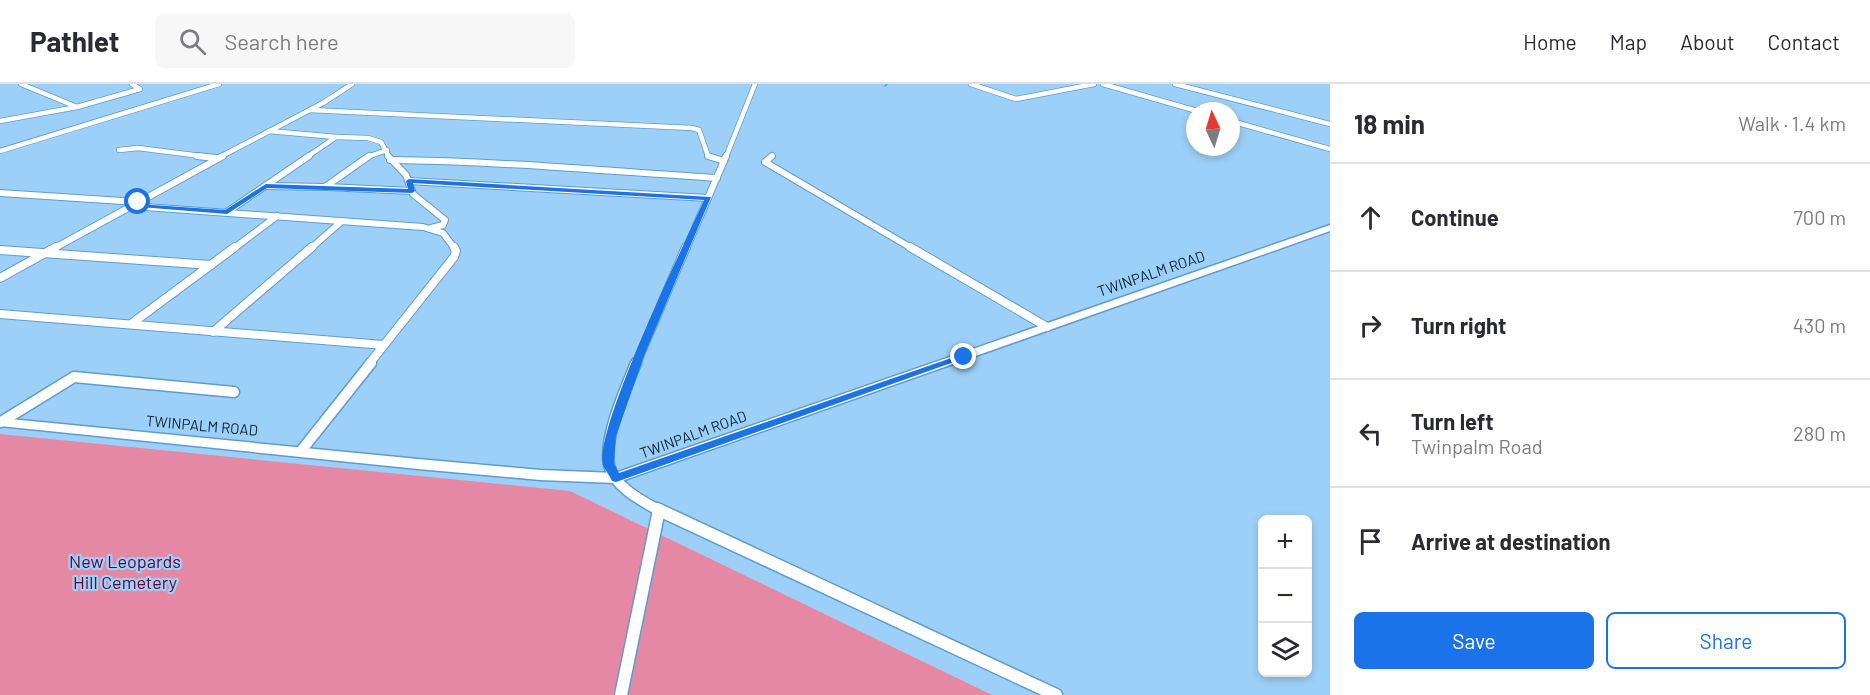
<!DOCTYPE html>
<html lang="en">
<head>
<meta charset="utf-8">
<style>
  body { margin:0; font-family:Barlow,sans-serif; background:#f7f7f7; color:#2b2b33 }
  .controls { position:absolute; right:18px; bottom:18px; display:grid; overflow:hidden; border-radius:9px; box-shadow:0 3px 9px #0003 }
  .controls button { width:54px; height:54px; display:grid; place-items:center; padding:0; border:0; border-bottom:2px solid #e1e1e2; background:#fff; color:#2b2b33; font:30px sans-serif }
  .compass { position:absolute; left:1186px; top:18px; width:54px; height:54px; border-radius:50%; background:#fff; box-shadow:0 3px 9px #0003; rotate:356deg }
  .stop { position:absolute; width:18px; height:18px; margin:-14px; border:4px solid #1a73e8; border-radius:50%; background:#fff }
  .stop.end { background:#1a73e8; border-color:#fff; box-shadow:0 2px 6px #0008 }
  .list { margin:0; padding:0; list-style:none }
  h2 { display:flex; justify-content:space-between; align-items:center; height:78px; margin:0; padding:0 24px; font-size:26px }
  h2 small { font-size:20px; font-weight:400; color:#7c7c81 }
  .list li { display:grid; grid-template-columns:39px 1fr auto; gap:18px; align-items:center; box-sizing:border-box; height:108px; padding:0 24px; border-top:2px solid #e1e1e2 }
  .list b { display:block; font-size:22px; white-space:nowrap }
  .list p { margin:0; font-size:20px; white-space:nowrap; color:#7c7c81 }
  .list em { font-size:20px; font-style:normal; color:#7c7c81 }
  .actions { display:flex; gap:12px; padding:18px 24px }
  .actions a { flex:1; padding:14px 0; border:2px solid #1a73e8; border-radius:9px; text-align:center; font-size:21px; color:#1a73e8 }
  .actions .main { background:#1a73e8; color:#fff }
  .icon { flex:none; width:33px; height:33px; fill:none; stroke:currentColor; stroke-width:2; stroke-linecap:round; stroke-linejoin:round }
  .map { position:relative; flex:none; width:1330px; height:611px; overflow:hidden }
  header { display:flex; align-items:center; gap:36px; box-sizing:border-box; height:84px; padding:0 30px; background:#fff; border-bottom:2px solid #e1e1e2 }
  header strong { font-size:28px }
  nav { display:flex; gap:33px; margin-inline-start:auto; font-size:21px }
  .search { width:420px; height:54px; background:#f7f7f7; display:flex; align-items:center; gap:15px; box-sizing:border-box; padding:0 21px; border-radius:9px; color:#7c7c81; font-size:22px }
  main { display:flex }
  aside { flex:1; background:#fff }
  .map>svg:first-child { display:block }
</style>
</head>
<body>
<header>
<strong>Pathlet</strong>
<div class="search"><svg class="icon" aria-label="search" viewBox="0 0 24 24"><circle cx="10" cy="10" r="6"/><path d="M15 15l6 6"/></svg>Search here</div>
<nav><a>Home</a><a>Map</a><a>About</a><a>Contact</a></nav>
</header>
<main>
<div class="map">
<svg width="1330" height="611" viewBox="0 0 1330 611">
  <rect width="100%" height="100%" fill="#9dd0f8"/>
  <polygon fill="#e588a3" points="0,350 570,407 992,611 0,611"/>
  <g fill="none" stroke-linecap="round" stroke-linejoin="round">
    <polyline stroke="#3ca6eb" stroke-width="1.5" points="885,2 887,0"/>
    <defs>
      <g id="minor-far4">
        <polyline points="21,0 77,23"/>
        <polyline points="971,0 1016,15 1094,0"/>
        <polyline points="1103,0 1197,27"/>
        <polyline points="1175,0 1330,40"/>
        <polyline points="310,26 692,44 699,46 708,72 711,73"/>
        <polyline points="0,37 77,23 140,5 132,0"/>
        <polyline points="1231,37 1330,65"/>
        <polyline points="269,47 336,53 307,73"/>
        <polyline points="336,53 368,54 381,58 389,73"/>
        <polyline points="119,66 138,64 209,73"/>
        <polyline points="0,67 219,0"/>
        <polyline points="220,73 323,19 352,0"/>
        <polyline points="367,73 387,66"/>
        <polyline points="726,73 755,0"/>
      </g>
      <g id="minor-far3">
        <polyline points="197,72 216,74"/>
        <polyline points="388,72 406,91 413,110 445,136 443,141 431,144"/>
        <polyline points="708,72 724,77"/>
        <polyline points="772,72 765,78 913,165"/>
        <path d="M 390,76 C 499,77 608,87 717,94"/>
        <polyline points="409,97 708,114"/>
        <polyline points="266,102 325,103 369,72"/>
        <polyline points="327,103 412,107"/>
        <polyline points="0,109 138,118"/>
        <polyline points="131,122 423,143 443,149 455,165"/>
        <polyline points="227,128 309,72"/>
        <polyline points="53,165 223,72"/>
        <polyline points="233,165 277,132"/>
        <polyline points="310,165 342,137"/>
        <polyline points="686,165 726,72"/>
      </g>
      <g id="minor-far2">
        <polyline points="910,163 1047,243"/>
        <polyline points="0,166 211,181"/>
        <polyline points="0,194 56,163"/>
        <polyline points="0,230 384,261"/>
        <polyline points="131,240 235,163"/>
        <polyline points="213,248 312,163"/>
        <polyline points="369,280 454,173 456,167 454,163"/>
        <polyline points="636,280 686,163"/>
      </g>
      <g id="minor-far1">
        <path d="M 636,279 C 626,304 603,355 609,381 C 614,403 642,417 660,427"/>
        <polyline points="1,338 74,293 234,308"/>
        <polyline points="301,367 371,279"/>
      </g>
      <g id="minor">
        <polyline points="657,425 1056,611"/>
        <polyline points="621,611 659,426"/>
      </g>
      <polygon id="major" points="1330,141 1330,147 616,399 540,396 418,385 0,342 0,334 418,375 540,386 615,389"/>
    </defs>
    <use href="#minor-far4" stroke="#5d9dcd" stroke-width="6"/>
    <use href="#minor-far3" stroke="#5d9dcd" stroke-width="8"/>
    <use href="#minor-far2" stroke="#5d9dcd" stroke-width="10"/>
    <use href="#minor-far1" stroke="#5d9dcd" stroke-width="13"/>
    <use href="#minor" stroke="#5d9dcd" stroke-width="15"/>
    <use href="#major" stroke="#5d9dcd" stroke-width="3"/>
    <use href="#minor-far4" stroke="#fff" stroke-width="4.5"/>
    <use href="#minor-far3" stroke="#fff" stroke-width="6"/>
    <use href="#minor-far2" stroke="#fff" stroke-width="8"/>
    <use href="#minor-far1" stroke="#fff" stroke-width="10"/>
    <use href="#minor" stroke="#fff" stroke-width="12"/>
    <use href="#major" fill="#fff" fill-rule="evenodd"/>
  </g>
  <path fill="#1a73e8" d="M 409,95 L 711,113 L 644,272 L 616,352 L 614,380 L 619,389 L 960,271 L 968,273 L 616,398 L 612,397 C 610,392 605,386 603,381 C 594,345 685,159 704,116 L 413,99 L 415,107 L 412,109 L 267,104 L 227,130 L 128,122 L 138,116 L 141,118 L 138,120 L 225,126 L 266,100 L 408,105 L 406,97 Z"/>
  <g text-anchor="middle" dominant-baseline="central" stroke-width="4.5" stroke-linejoin="round" paint-order="stroke">
    <g font-size="15" fill="#092537" stroke="#9dd0f8">
      <text transform="translate(1151 189) rotate(-19)">TWINPALM ROAD</text>
      <text transform="translate(202 341) rotate(5)">TWINPALM ROAD</text>
      <text transform="translate(693 350) rotate(-20)">TWINPALM ROAD</text>
    </g>
    <g font-size="18" fill="#670030" stroke="#9dd0f8">
      <text x="125" y="477">New Leopards<tspan x="125" dy="21">Hill Cemetery</tspan></text>
    </g>
  </g>
</svg>
<div class="controls">
<button>+</button>
<button>−</button>
<button><svg class="icon" aria-label="layers" viewBox="0 0 24 24"><path d="M12 4l9 5-9 5-9-5zM3 14l9 5 9-5"/></svg></button>
</div>
<svg class="compass" viewBox="-18 -18 36 36"><path d="M0-13l5 13h-10z" fill="#e53935"/><path d="M0 13l5-13h-10z" fill="#7c7c81"/></svg>
<div class="stop" style="left:138px;top:118px"></div>
<div class="stop end" style="left:964px;top:273px"></div>
</div>
<aside>
<h2>18 min<small>Walk · 1.4 km</small></h2>
<ul class="list">
<li><svg class="icon" aria-label="ahead" viewBox="0 0 24 24"><path d="M12 20V5M6 11l6-6 6 6"/></svg><div><b>Continue</b></div><em>700 m</em></li>
<li><svg class="icon" aria-label="right" viewBox="0 0 24 24"><path d="M7 20v-9h11M14 6l5 5-5 5"/></svg><div><b>Turn right</b></div><em>430 m</em></li>
<li><svg class="icon" aria-label="left" viewBox="0 0 24 24"><path d="M17 20v-9H6M10 6l-5 5 5 5"/></svg><div><b>Turn left</b><p>Twinpalm Road</p></div><em>280 m</em></li>
<li><svg class="icon" aria-label="arrive" viewBox="0 0 24 24"><path d="M6 21V4h12l-3 4 3 4H6"/></svg><div><b>Arrive at destination</b></div></li>
</ul>
<div class="actions"><a class="main">Save</a><a>Share</a></div>
</aside>
</main>
</body>
</html>
